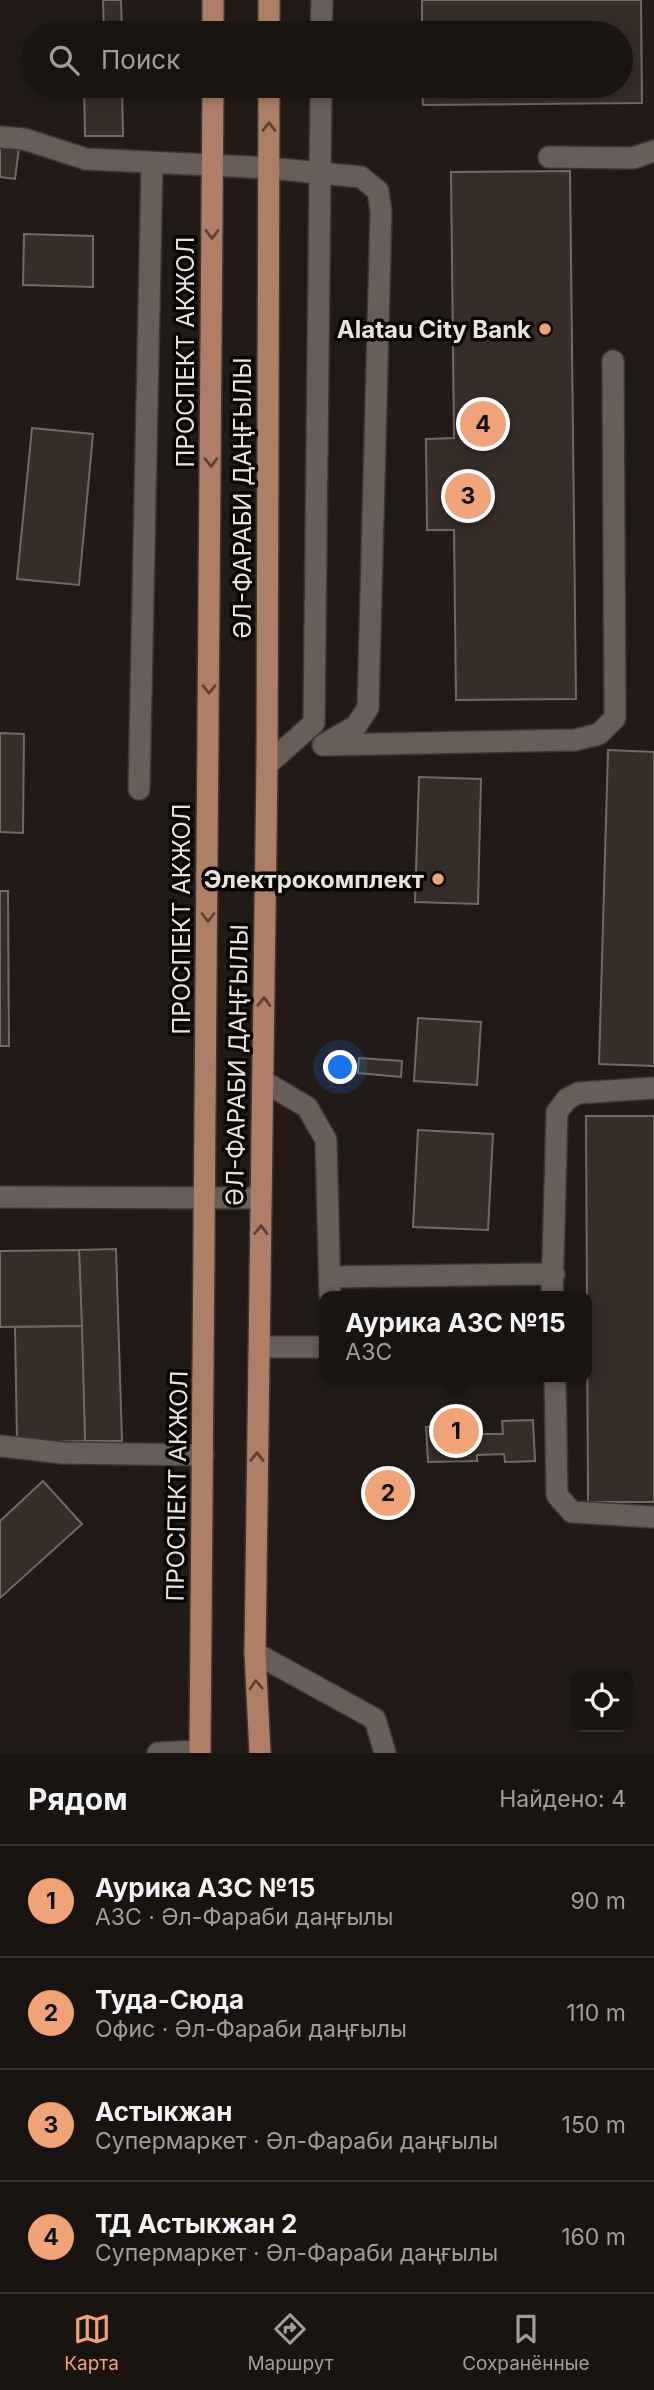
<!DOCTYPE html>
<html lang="ru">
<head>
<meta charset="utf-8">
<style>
  body { margin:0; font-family:Inter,sans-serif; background:#231d19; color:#f1f3f6 }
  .controls { position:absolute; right:21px; bottom:21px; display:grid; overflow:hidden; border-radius:14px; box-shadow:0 4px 10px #0003 }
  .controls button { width:63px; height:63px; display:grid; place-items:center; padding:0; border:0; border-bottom:2px solid #383330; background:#1a1410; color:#f1f3f6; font:35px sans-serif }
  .you { position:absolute; left:341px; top:1068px; width:24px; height:24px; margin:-18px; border:5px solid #fff; border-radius:50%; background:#1a73e8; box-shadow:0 0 0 10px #1a73e833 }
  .badge { display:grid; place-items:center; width:46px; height:46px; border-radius:50%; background:#f0a279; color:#111; font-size:23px; font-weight:700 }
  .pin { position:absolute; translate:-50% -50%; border:4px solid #fff; box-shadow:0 2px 7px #0006 }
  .popup { position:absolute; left:319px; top:1291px; width:273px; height:91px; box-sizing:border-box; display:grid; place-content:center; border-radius:14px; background:#1a1410; filter:drop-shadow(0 2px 5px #0005); font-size:23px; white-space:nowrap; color:#9f9e9f }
  .popup b { font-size:26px; color:#f1f3f6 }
  .popup::after { content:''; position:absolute; left:50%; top:100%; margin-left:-14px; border:14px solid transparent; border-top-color:#1a1410 }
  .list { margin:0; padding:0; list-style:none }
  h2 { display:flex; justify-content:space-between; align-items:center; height:91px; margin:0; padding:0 28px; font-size:30px }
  h2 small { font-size:23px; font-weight:400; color:#9f9e9f }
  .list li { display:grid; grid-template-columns:46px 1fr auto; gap:21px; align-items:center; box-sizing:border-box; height:112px; padding:0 28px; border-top:2px solid #383330 }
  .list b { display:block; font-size:26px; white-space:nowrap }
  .list p { margin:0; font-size:23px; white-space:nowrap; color:#9f9e9f }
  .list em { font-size:23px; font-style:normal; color:#9f9e9f }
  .icon { flex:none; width:38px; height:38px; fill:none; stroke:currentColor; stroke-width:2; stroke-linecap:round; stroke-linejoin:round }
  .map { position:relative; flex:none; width:654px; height:1753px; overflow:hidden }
  .search { position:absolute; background:#1a1410; box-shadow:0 4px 10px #0003; left:21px; right:21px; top:21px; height:77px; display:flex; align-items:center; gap:18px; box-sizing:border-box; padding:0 24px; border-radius:38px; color:#9f9e9f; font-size:26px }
  .sheet { height:539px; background:#1a1410 }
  nav { display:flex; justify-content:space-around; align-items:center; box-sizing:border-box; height:98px; border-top:2px solid #383330; background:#1a1410; font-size:19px; color:#9f9e9f }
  nav a { display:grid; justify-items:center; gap:4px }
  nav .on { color:#f0a279 }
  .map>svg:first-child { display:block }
</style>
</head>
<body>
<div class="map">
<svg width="654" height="1753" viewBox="0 0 654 1753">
  <rect width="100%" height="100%" fill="#221a16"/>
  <g fill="#362d29" stroke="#736964" stroke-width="2">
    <polygon points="103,0 121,0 122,33 104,33"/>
    <polygon points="422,0 641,0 642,103 423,105 422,86 621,86 621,33 422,33"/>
    <polygon points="84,86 122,86 123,136 85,136"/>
    <polygon points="0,146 19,148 15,179 0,177"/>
    <polygon points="570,171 576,699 456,700 454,530 427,530 426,439 454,438 451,172"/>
    <polygon points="24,234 93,236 93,287 23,285"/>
    <polygon points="32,428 93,434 79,585 17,579"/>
    <polygon points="0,733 24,734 23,833 0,832"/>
    <polygon points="608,750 654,752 654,1066 599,1064"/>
    <polygon points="419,777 481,779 478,904 415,902"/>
    <polygon points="0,891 8,891 9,1046 0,1046"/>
    <polygon points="418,1018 481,1022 477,1085 414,1081"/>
    <polygon points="359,1058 402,1061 401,1077 358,1073"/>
    <polygon points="586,1116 654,1116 654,1502 588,1502"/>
    <polygon points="418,1130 493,1134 488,1230 413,1227"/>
    <polygon points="116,1249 122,1441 85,1441 79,1250"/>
    <polygon points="79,1250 82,1326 0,1327 0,1251"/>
    <polygon points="82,1326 85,1441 17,1443 15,1327"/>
    <polygon points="533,1420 535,1461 505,1462 504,1454 477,1455 477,1461 428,1462 426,1427 475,1426 475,1434 503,1434 502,1421"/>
    <polygon points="43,1481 82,1524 0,1598 0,1521"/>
  </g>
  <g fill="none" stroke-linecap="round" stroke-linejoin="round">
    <defs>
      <g id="minor">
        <polyline points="321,33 322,0"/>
        <polyline points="0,137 24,139 86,159 269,168 361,177 378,191 381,212 368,708 356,726 323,745"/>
        <polyline points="549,157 633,158 654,151"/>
        <polyline points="326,745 575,740 599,734 615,718 613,361"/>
        <polyline points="267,765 314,723 321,86"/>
        <polyline points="139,789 152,163"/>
        <polyline points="263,1081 307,1107 326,1140 330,1296"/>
        <polyline points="0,1197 261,1198"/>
        <polyline points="330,1277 554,1274"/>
        <polyline points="552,1296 557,1112 567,1099 578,1093 654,1088"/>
        <polyline points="259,1347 325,1347"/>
        <polyline points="555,1377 557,1495 572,1512 654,1517"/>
        <polyline points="0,1446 63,1453 203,1455"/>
        <polyline points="255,1653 375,1719 385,1753"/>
        <polyline points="158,1753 200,1751"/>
      </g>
      <g id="major">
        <polyline points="213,33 213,0"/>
        <polyline points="269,33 269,0"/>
        <polyline points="200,1753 213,86"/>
        <polyline points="260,1753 255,1653 267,765 269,86"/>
      </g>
    </defs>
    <use href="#minor" stroke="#3c3634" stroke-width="24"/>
    <use href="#major" stroke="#3c3634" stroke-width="24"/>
    <use href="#minor" stroke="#675d59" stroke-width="21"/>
    <use href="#major" stroke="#ae7f66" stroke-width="21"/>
  </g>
  <defs><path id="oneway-chevron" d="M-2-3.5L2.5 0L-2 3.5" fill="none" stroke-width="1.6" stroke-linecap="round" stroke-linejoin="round" transform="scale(1.75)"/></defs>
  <g stroke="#5c4236">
    <use href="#oneway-chevron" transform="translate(269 127) rotate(-90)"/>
    <use href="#oneway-chevron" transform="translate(212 234) rotate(90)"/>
    <use href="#oneway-chevron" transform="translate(211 462) rotate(90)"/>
    <use href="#oneway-chevron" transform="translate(209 689) rotate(90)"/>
    <use href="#oneway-chevron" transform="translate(208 917) rotate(90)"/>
    <use href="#oneway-chevron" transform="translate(264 1002) rotate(-89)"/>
    <use href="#oneway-chevron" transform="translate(261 1230) rotate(-89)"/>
    <use href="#oneway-chevron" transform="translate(257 1457) rotate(-89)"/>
    <use href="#oneway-chevron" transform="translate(256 1685) rotate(-93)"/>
  </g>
  <g fill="#f0a279" stroke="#090605" stroke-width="2.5">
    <circle cx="545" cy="329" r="7"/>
    <circle cx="438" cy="879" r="7"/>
  </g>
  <g text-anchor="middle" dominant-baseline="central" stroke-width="7" stroke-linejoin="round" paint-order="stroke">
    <g font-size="24" font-weight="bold" fill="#e8e3e0" stroke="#090605" text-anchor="end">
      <text x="531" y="329">Alatau City Bank</text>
      <text x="424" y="879">Электрокомплект</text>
    </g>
    <g font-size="24" fill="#e8e3e0" stroke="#090605">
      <text transform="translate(185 352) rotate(-90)">ПРОСПЕКТ АКЖОЛ</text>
      <text transform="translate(242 498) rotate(-90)">ӘЛ-ФАРАБИ ДАҢҒЫЛЫ</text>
      <text transform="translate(181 919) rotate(-90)">ПРОСПЕКТ АКЖОЛ</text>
      <text transform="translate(237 1065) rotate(-89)">ӘЛ-ФАРАБИ ДАҢҒЫЛЫ</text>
      <text transform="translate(177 1486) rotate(-89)">ПРОСПЕКТ АКЖОЛ</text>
    </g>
  </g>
</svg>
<div class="controls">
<button><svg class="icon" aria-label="locate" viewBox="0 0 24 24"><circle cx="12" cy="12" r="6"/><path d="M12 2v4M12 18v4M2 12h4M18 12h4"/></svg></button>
</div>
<div class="you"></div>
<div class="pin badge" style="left:456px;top:1431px">1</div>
<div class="popup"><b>Аурика АЗС №15</b>АЗС</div>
<div class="pin badge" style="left:388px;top:1493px">2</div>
<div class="pin badge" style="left:468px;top:496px">3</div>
<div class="pin badge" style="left:483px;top:424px">4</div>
<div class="search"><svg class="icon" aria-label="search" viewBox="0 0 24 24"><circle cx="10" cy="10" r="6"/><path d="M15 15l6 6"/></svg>Поиск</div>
</div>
<section class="sheet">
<h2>Рядом<small>Найдено: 4</small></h2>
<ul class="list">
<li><span class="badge">1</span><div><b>Аурика АЗС №15</b><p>АЗС · Әл-Фараби даңғылы</p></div><em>90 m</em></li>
<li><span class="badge">2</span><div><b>Туда-Сюда</b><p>Офис · Әл-Фараби даңғылы</p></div><em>110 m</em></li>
<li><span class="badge">3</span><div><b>Астыкжан</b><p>Супермаркет · Әл-Фараби даңғылы</p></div><em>150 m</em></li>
<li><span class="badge">4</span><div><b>ТД Астыкжан 2</b><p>Супермаркет · Әл-Фараби даңғылы</p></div><em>160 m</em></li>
</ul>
</section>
<nav>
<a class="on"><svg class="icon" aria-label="map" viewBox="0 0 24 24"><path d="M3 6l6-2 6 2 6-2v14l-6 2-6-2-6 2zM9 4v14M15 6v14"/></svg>Карта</a>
<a><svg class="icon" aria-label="directions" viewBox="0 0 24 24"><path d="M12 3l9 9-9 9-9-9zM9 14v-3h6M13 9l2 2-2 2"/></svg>Маршрут</a>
<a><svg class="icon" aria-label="saved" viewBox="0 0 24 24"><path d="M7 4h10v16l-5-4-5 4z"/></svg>Сохранённые</a>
</nav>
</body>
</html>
